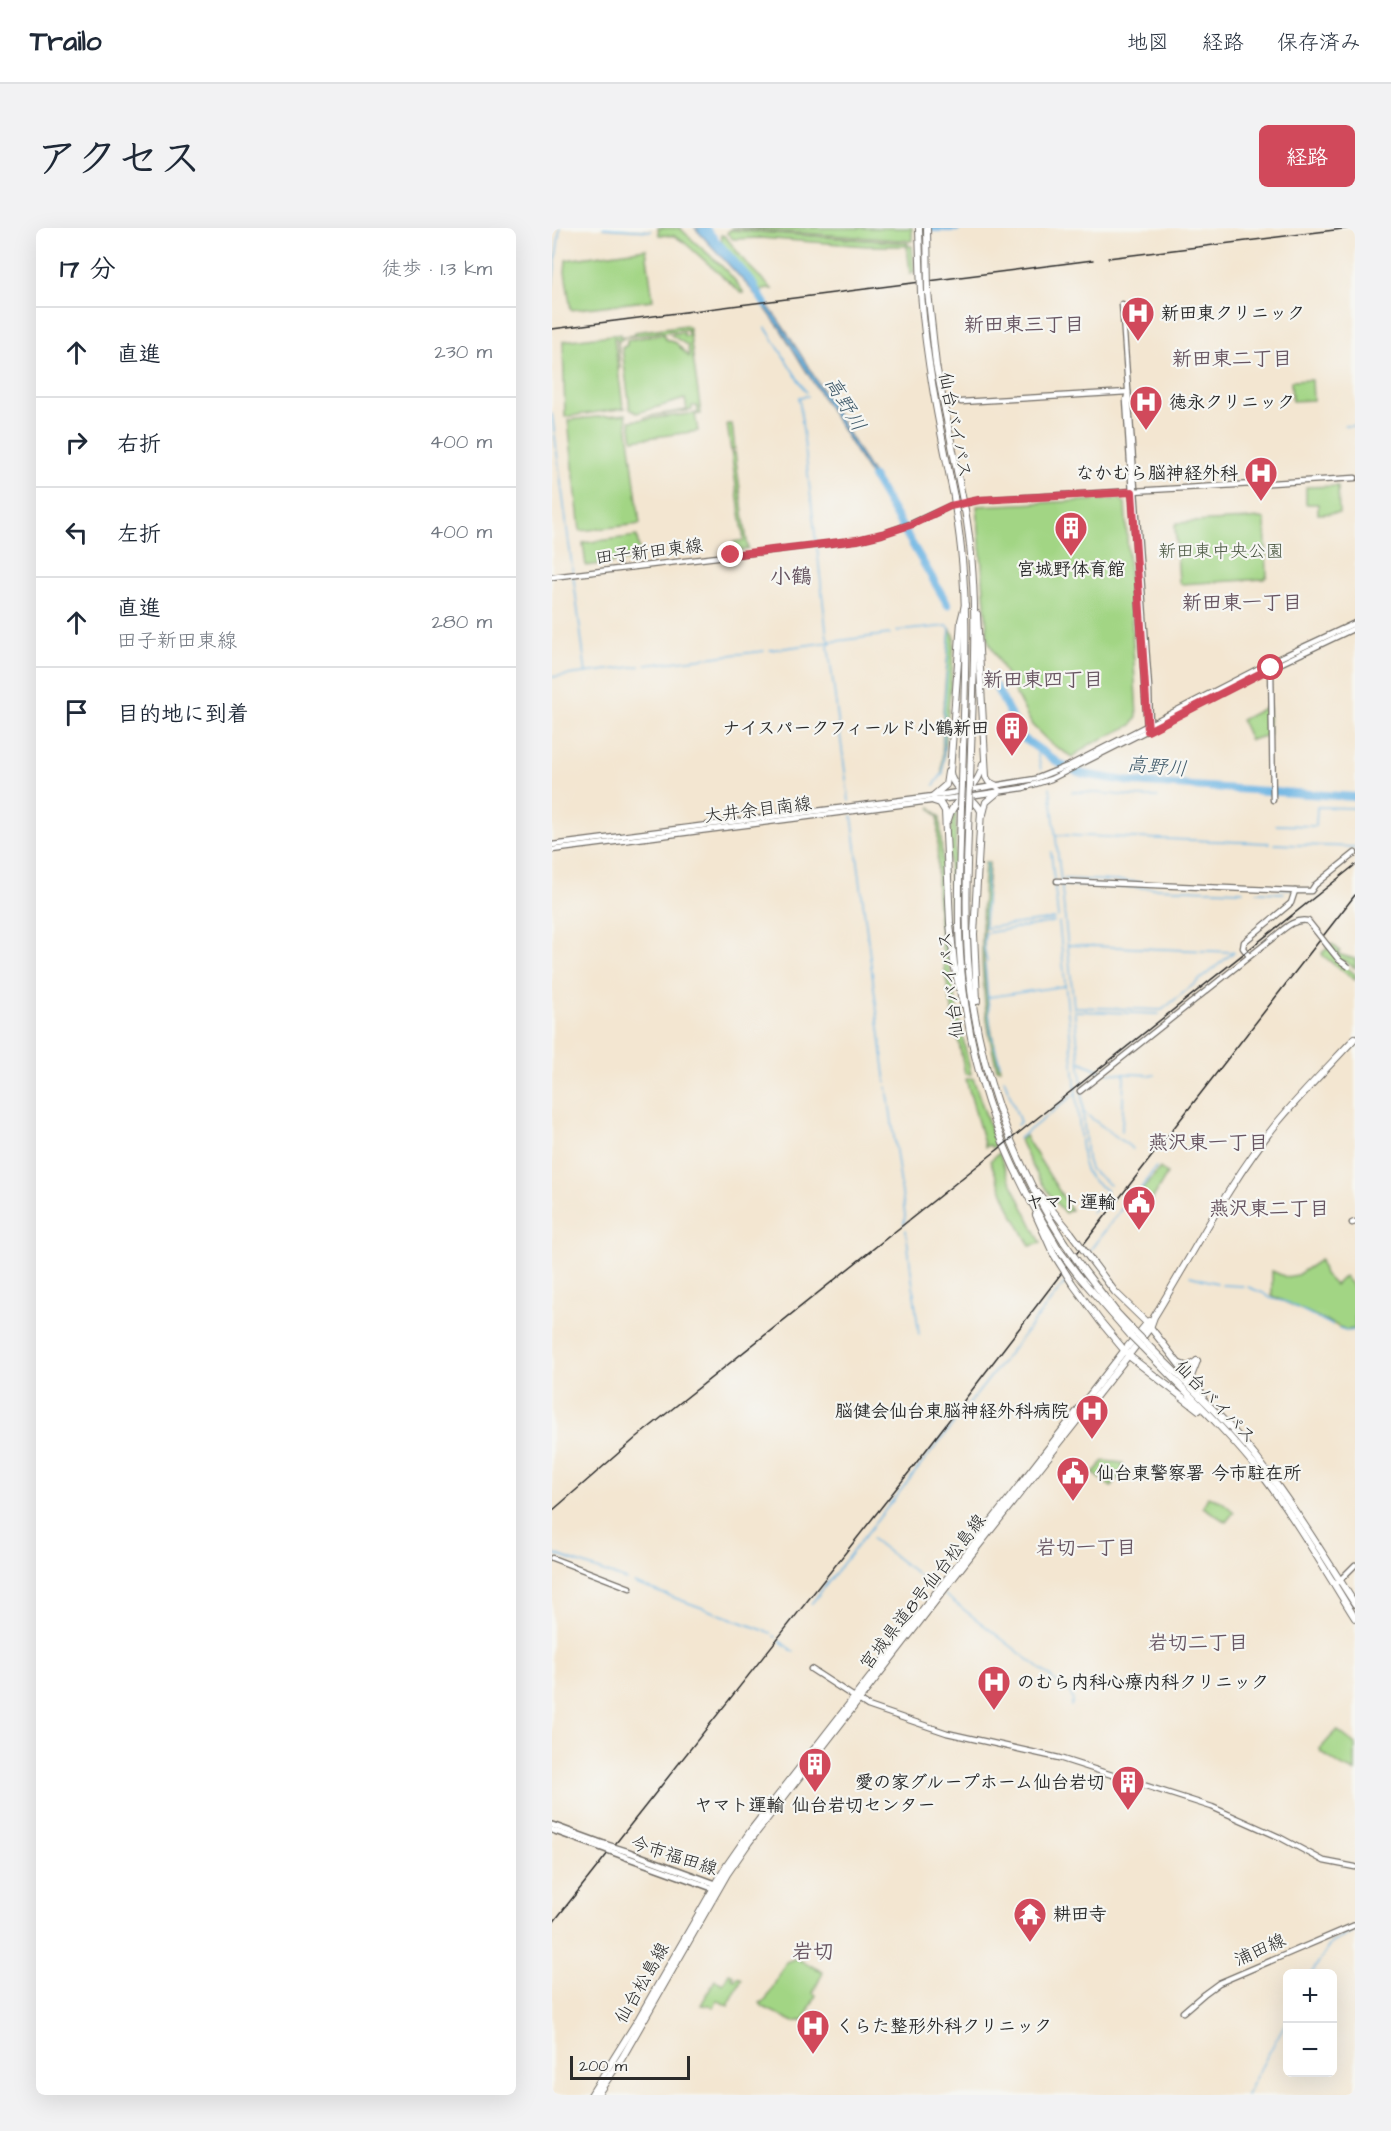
<!DOCTYPE html>
<html lang="ja">
<head>
<meta charset="utf-8">
<style>
  body { margin:0; font-family:"Architects Daughter","Klee One",sans-serif; background:#f2f2f3; color:#1f2937 }
  .controls { position:absolute; right:18px; bottom:18px; display:grid; overflow:hidden; border-radius:9px; box-shadow:0 6px 24px #0002 }
  .controls button { width:54px; height:54px; display:grid; place-items:center; padding:0; border:0; border-bottom:2px solid #e0e1e3; background:#fff; color:#1f2937; font:30px sans-serif }
  .scale { position:absolute; left:18px; bottom:15px; width:120px; box-sizing:border-box; padding-left:6px; border:3px solid #2b2b2b; border-top:0; font-size:16px; line-height:21px; white-space:nowrap; color:#2b2b2b; -webkit-text-stroke:4px #f6f6f2; paint-order:stroke }
  .stop { position:absolute; width:18px; height:18px; margin:-14px; border:4px solid #d1495b; border-radius:50%; background:#fff }
  .stop.end { background:#d1495b; border-color:#fff; box-shadow:0 2px 6px #0008 }
  .list { margin:0; padding:0; list-style:none }
  h2 { display:flex; justify-content:space-between; align-items:center; height:78px; margin:0; padding:0 24px; font-size:26px }
  h2 small { font-size:20px; font-weight:400; color:#747a83 }
  .list li { display:grid; grid-template-columns:39px 1fr auto; gap:18px; align-items:center; box-sizing:border-box; height:90px; padding:0 24px; border-top:2px solid #e0e1e3 }
  .list b { display:block; font-size:22px; white-space:nowrap }
  .list p { margin:0; font-size:20px; white-space:nowrap; color:#747a83 }
  .list em { font-size:20px; font-style:normal; color:#747a83 }
  .icon { flex:none; width:33px; height:33px; fill:none; stroke:currentColor; stroke-width:2; stroke-linecap:round; stroke-linejoin:round }
  .map { position:relative; flex:none; width:803px; height:1867px; overflow:hidden; border-radius:9px }
  header { display:flex; align-items:center; gap:36px; box-sizing:border-box; height:84px; padding:0 30px; background:#fff; border-bottom:2px solid #e0e1e3 }
  header strong { font-size:28px }
  nav { display:flex; gap:33px; margin-inline-start:auto; font-size:21px }
  .intro { display:flex; align-items:center; justify-content:space-between; box-sizing:border-box; height:144px; padding:0 36px }
  h1 { margin:0; font-size:42px }
  .button { padding:15px 27px; border-radius:9px; background:#d1495b; color:#fff; font-size:21px; font-weight:700 }
  main { display:flex; gap:36px; padding:0 36px }
  aside { flex:1; background:#fff; border-radius:9px; box-shadow:0 6px 24px #0002 }
  .map>svg:first-child { display:block }
</style>
</head>
<body>
<header>
<strong>Trailo</strong>
<nav><a>地図</a><a>経路</a><a>保存済み</a></nav>
</header>
<div class="intro"><h1>アクセス</h1><a class="button">経路</a></div>
<main>
<aside>
<h2>17 分<small>徒歩 · 1.3 km</small></h2>
<ul class="list">
<li><svg class="icon" aria-label="ahead" viewBox="0 0 24 24"><path d="M12 20V5M6 11l6-6 6 6"/></svg><div><b>直進</b></div><em>230 m</em></li>
<li><svg class="icon" aria-label="right" viewBox="0 0 24 24"><path d="M7 20v-9h11M14 6l5 5-5 5"/></svg><div><b>右折</b></div><em>400 m</em></li>
<li><svg class="icon" aria-label="left" viewBox="0 0 24 24"><path d="M17 20v-9H6M10 6l-5 5 5 5"/></svg><div><b>左折</b></div><em>400 m</em></li>
<li><svg class="icon" aria-label="ahead" viewBox="0 0 24 24"><path d="M12 20V5M6 11l6-6 6 6"/></svg><div><b>直進</b><p>田子新田東線</p></div><em>280 m</em></li>
<li><svg class="icon" aria-label="arrive" viewBox="0 0 24 24"><path d="M6 21V4h12l-3 4 3 4H6"/></svg><div><b>目的地に到着</b></div></li>
</ul>
</aside>
<div class="map">
<svg width="803" height="1867" viewBox="0 0 803 1867">
  <rect width="100%" height="100%" fill="#f6f6f2"/>
  <filter id="ink" filterUnits="userSpaceOnUse"><feTurbulence type="fractalNoise" baseFrequency=".0167" numOctaves="2"/><feDisplacementMap in="SourceGraphic" scale="12" xChannelSelector="R" yChannelSelector="G"/><feConvolveMatrix kernelMatrix="1 2 1 2 8 2 1 2 1" color-interpolation-filters="sRGB"/></filter>
  <filter id="wash" filterUnits="userSpaceOnUse"><feTurbulence type="fractalNoise" baseFrequency=".008" numOctaves="4" result="noise"/><feDisplacementMap in="SourceGraphic" scale="24" xChannelSelector="R" yChannelSelector="G"/><feGaussianBlur stdDeviation="1.35" result="paint"/><feColorMatrix in="noise" values="0 0 0 0 0 0 0 0 0 0 0 0 0 0 0 0 0 1.4 0 .05"/><feComposite in="paint" operator="in"/></filter>
  <g filter="url(#wash)">
    <rect width="100%" height="100%" fill="#f3e6d1"/>
    <g fill="#a2d584" stroke="#668058" stroke-width="1.5">
      <path d="M 106,0 L 128,0 C 149,22 176,39 192,65 L 189,65 L 132,14 L 122,8 L 107,7 Z"/>
      <polygon points="179,0 360,0 360,13"/>
      <polygon points="178,2 356,15 356,18 360,18 362,44 358,45 355,18 315,18 208,10 181,11 175,5"/>
      <polygon points="169,7 173,8 194,35 220,61 206,62 167,14 170,11"/>
      <polygon points="94,21 101,72 19,82 13,44 14,32"/>
      <polygon points="134,97 137,100 149,186 143,187 146,203 81,212 78,193 146,185 145,178 140,178 140,182 92,189 135,182 133,171 85,185 78,181 70,120 75,117 75,112 112,106 113,111 124,115 137,129 136,118 118,106 131,104 132,108 136,108 135,101 73,109 66,114 68,141 65,110 62,110 71,179 74,180 13,189 11,113 68,106 68,109 83,107 83,104"/>
      <polygon points="760,152 761,172 740,173 739,153"/>
      <polygon points="74,186 88,296 28,303 16,192"/>
      <polygon points="175,196 180,196 183,221 180,221 180,224 183,224 196,321 183,323 182,314 192,312"/>
      <polygon points="786,258 787,285 766,286 766,276 754,276 754,259"/>
      <polygon points="567,271 573,275 585,489 580,497 537,517 520,529 498,515 480,497 436,412 425,278"/>
      <polygon points="710,290 713,292 715,348 712,351 629,356 627,353 623,297 625,295"/>
      <polygon points="85,308 88,331 34,338 31,315"/>
      <polygon points="398,401 402,407 401,430 390,547 391,481"/>
      <polygon points="716,478 717,507 698,512 689,492"/>
      <path d="M 404,578 L 402,715 C 398,689 393,599 404,578 Z"/>
      <polygon points="378,579 388,589 395,721 405,783 419,846 413,846 394,750 387,695 385,664 386,589"/>
      <path d="M 433,634 L 437,634 L 437,638 C 436,659 432,681 432,703 C 431,749 436,796 448,841 L 445,841 C 427,773 428,705 433,634 Z"/>
      <polygon points="780,716 788,723 786,726 803,731 803,740 791,732 789,735 803,746 803,752 771,728 770,725"/>
      <polygon points="421,850 444,917 440,920 438,917 433,919 414,851"/>
      <path d="M 473,908 L 519,982 L 513,985 C 494,965 479,938 468,912 Z"/>
      <polygon points="447,925 454,944 489,1015 478,1018 458,981 438,933"/>
      <polygon points="608,940 615,946 593,984 580,974"/>
      <polygon points="768,1032 772,1046 783,1057 792,1048 803,1061 803,1101 794,1102 720,1068 720,1043 734,1049 745,1047"/>
      <polygon points="552,1233 571,1235 570,1245 559,1259 541,1245"/>
      <polygon points="656,1269 669,1273 682,1284 674,1294 651,1279"/>
      <polygon points="785,1502 803,1516 803,1544 791,1539 769,1524 768,1521"/>
      <polygon points="244,1730 271,1744 261,1765 264,1767 252,1792 242,1794 211,1779 208,1775 214,1772 234,1734"/>
      <polygon points="177,1745 182,1747 180,1750 183,1752 186,1749 190,1751 176,1778 165,1772 162,1779 149,1777 163,1752 171,1756"/>
    </g>
    <path fill="#6ab4e3" stroke="#4a7087" stroke-width="1.5" d="M 143,0 L 155,0 C 179,34 208,64 231,99 C 264,149 293,202 325,253 L 326,260 L 228,100 L 199,61 Z"/>
    <g fill="none" stroke-linecap="round" stroke-linejoin="round">
      <g stroke="#6ab4e3" stroke-width="1.5">
        <polyline points="51,0 99,3"/>
        <polyline points="0,61 8,0"/>
        <polyline points="214,100 254,164"/>
        <polyline points="256,168 247,169 264,314"/>
        <polyline points="0,186 34,445"/>
        <polyline points="792,198 803,198"/>
        <polyline points="265,319 275,410 280,414 276,417 297,573"/>
        <polyline points="345,403 396,398 398,401 392,480 391,545 382,557"/>
        <polyline points="218,422 338,406"/>
        <polyline points="94,437 212,423"/>
        <polyline points="0,449 88,438"/>
        <polyline points="484,520 489,541"/>
        <polyline points="498,559 510,662 530,858"/>
        <path d="M 520,564 C 549,563 577,570 606,569"/>
        <polyline points="300,587 334,855"/>
        <polyline points="724,597 764,598 765,579 803,580"/>
        <polyline points="505,607 717,615"/>
        <polyline points="722,616 803,619"/>
        <polyline points="499,624 506,689"/>
        <polyline points="435,635 433,700 502,691"/>
        <polyline points="512,651 591,654"/>
        <polyline points="511,657 691,663"/>
        <polyline points="728,660 751,661"/>
        <polyline points="705,664 732,665"/>
        <polyline points="507,694 524,865"/>
        <polyline points="516,717 681,724"/>
        <polyline points="435,734 432,718 433,705 502,694"/>
        <polyline points="433,736 439,805 448,836"/>
        <polyline points="437,769 512,758"/>
        <polyline points="524,779 610,782 682,724"/>
        <polyline points="524,783 607,786"/>
        <polyline points="529,834 551,844"/>
        <polyline points="556,845 603,847"/>
        <polyline points="452,851 468,894 465,897"/>
        <polyline points="335,859 353,987 352,996"/>
        <polyline points="530,863 531,884 581,921"/>
        <polyline points="531,884 535,931 538,941 558,957"/>
        <polyline points="570,903 572,847"/>
        <polyline points="466,911 524,865 531,933"/>
        <path d="M 531,935 C 534,949 543,954 554,962 L 554,966 L 539,985"/>
        <polyline points="580,973 604,939"/>
        <polyline points="354,1002 367,1107"/>
        <polyline points="536,1025 571,979"/>
        <polyline points="638,1048 665,1055"/>
        <polyline points="670,1057 691,1058"/>
        <polyline points="696,1059 711,1065 718,1070 734,1074 780,1097"/>
        <polyline points="787,1100 797,1103 803,1102"/>
        <polyline points="320,1311 382,1359"/>
        <polyline points="0,1325 74,1352"/>
        <polyline points="82,1355 219,1405"/>
        <polyline points="393,1367 518,1464 521,1472 519,1478"/>
        <polyline points="259,1376 515,1052"/>
        <polyline points="222,1408 224,1409"/>
        <polyline points="228,1413 242,1424"/>
        <polyline points="759,1746 779,1715 803,1703"/>
        <polyline points="694,1867 736,1790"/>
      </g>
      <g stroke="#6ab4e3" stroke-width="8">
        <polyline points="153,0 199,53 213,76"/>
        <polyline points="377,0 404,0"/>
        <polyline points="321,249 396,377"/>
        <polyline points="444,459 471,510 511,538 531,546 580,554 803,569"/>
      </g>
    </g>
  </g>
  <g filter="url(#ink)">
    <g fill="none" stroke-linecap="round" stroke-linejoin="round">
      <defs>
        <g id="tertiary">
          <polyline points="570,76 597,459 598,497"/>
          <polyline points="576,164 574,172 595,500"/>
          <polyline points="409,174 576,164"/>
          <polyline points="0,349 305,312 330,306 361,295 398,278 427,272 803,250"/>
          <polyline points="719,440 721,572"/>
          <polyline points="417,568 471,560 499,551 719,440 803,400"/>
          <polyline points="0,617 381,568 483,551 518,537 719,434 803,395"/>
          <polyline points="0,622 409,569"/>
          <polyline points="505,653 743,663 739,675 692,714 691,720 697,728"/>
          <polyline points="743,663 759,663 763,657 803,625"/>
          <polyline points="528,863 722,709"/>
          <polyline points="800,995 803,994"/>
          <polyline points="0,1330 78,1360"/>
          <polyline points="786,1354 803,1337"/>
          <polyline points="259,1441 316,1478 395,1505 507,1530 660,1579 727,1609 772,1633 803,1639"/>
          <polyline points="631,1784 652,1766 667,1755 803,1697"/>
        </g>
        <g id="secondary">
          <polyline points="0,1597 52,1616"/>
          <polyline points="0,1602 50,1620"/>
          <polyline points="77,1624 164,1656 166,1659"/>
          <polyline points="74,1629 163,1661"/>
        </g>
        <g id="primary">
          <polyline points="39,1867 87,1790 175,1637 200,1601 572,1123 597,1093"/>
          <path d="M 45,1867 L 70,1830 L 175,1646 L 197,1614 L 419,1327 L 598,1100 L 602,1089 C 642,1024 677,954 725,895 C 750,865 777,838 803,810"/>
        </g>
        <g id="trunk">
          <polyline points="376,64 384,137 410,268"/>
          <path d="M 369,65 C 374,134 388,201 402,269"/>
          <path d="M 413,282 C 429,372 420,464 418,555"/>
          <path d="M 404,284 C 419,373 412,466 410,556"/>
          <path d="M 413,377 L 409,393 L 398,544 C 400,563 421,566 429,583 L 422,706 L 425,773"/>
          <polyline points="425,386 434,549 437,554 445,558"/>
          <polyline points="381,568 394,557 396,544"/>
          <polyline points="382,573 388,575 393,583 398,695 402,736 411,776"/>
          <path d="M 417,577 C 415,629 413,680 416,732 C 423,832 458,930 512,1014"/>
          <path d="M 409,578 C 408,627 405,676 408,725 C 413,807 435,889 473,962 C 483,982 496,1002 507,1022"/>
          <polyline points="431,586 434,574 447,563"/>
          <path d="M 396,592 C 401,568 426,564 431,536"/>
          <polyline points="486,965 519,1005"/>
          <polyline points="484,987 501,1025"/>
          <polyline points="539,1032 563,1064 595,1095 651,1167"/>
          <polyline points="531,1041 565,1085 583,1104"/>
          <polyline points="526,1047 579,1108"/>
          <polyline points="520,1055 548,1093 577,1128 647,1182"/>
          <path d="M 592,1113 C 629,1151 670,1187 703,1228 C 740,1275 771,1326 803,1376"/>
          <path d="M 589,1118 C 630,1160 674,1201 711,1248 C 745,1293 773,1342 803,1390"/>
          <polyline points="628,1136 636,1139 645,1133"/>
          <polyline points="638,1151 645,1133"/>
        </g>
      </defs>
      <use href="#tertiary" stroke="#716c65" stroke-width="7"/>
      <use href="#secondary" stroke="#716c65" stroke-width="8"/>
      <use href="#primary" stroke="#716c65" stroke-width="8"/>
      <use href="#trunk" stroke="#716c65" stroke-width="8"/>
      <use href="#tertiary" stroke="#fff" stroke-width="4.5"/>
      <use href="#secondary" stroke="#fff" stroke-width="5"/>
      <use href="#primary" stroke="#fff" stroke-width="6"/>
      <use href="#trunk" stroke="#fff" stroke-width="6"/>
      <g stroke="#2b2b2b" stroke-width="1.5">
        <polyline points="556,30 799,0"/>
        <polyline points="0,101 541,32"/>
        <polyline points="0,1283 85,1209 803,637"/>
        <polyline points="0,1696 358,1243 544,1000 803,667"/>
      </g>
      <defs>
        <path id="tertiary-bridge" d="M 722,709 C 732,701 742,690 756,693 L 787,732 L 797,739"/>
        <g id="secondary-bridge">
          <polyline points="52,1616 77,1624"/>
          <polyline points="50,1620 74,1629"/>
        </g>
        <g id="trunk-bridge">
          <polyline points="367,0 369,65"/>
          <polyline points="375,0 376,64"/>
          <polyline points="410,268 413,282"/>
          <polyline points="402,269 404,284"/>
          <polyline points="417,577 418,555"/>
          <polyline points="409,578 410,556"/>
          <polyline points="519,1005 539,1032"/>
          <polyline points="512,1014 531,1041"/>
          <polyline points="507,1022 526,1047"/>
          <polyline points="501,1025 520,1055"/>
          <polyline points="583,1104 592,1113"/>
          <polyline points="579,1108 589,1118"/>
        </g>
      </defs>
      <use href="#tertiary-bridge" stroke="#716c65" stroke-width="7" stroke-linecap="butt"/>
      <use href="#secondary-bridge" stroke="#716c65" stroke-width="8" stroke-linecap="butt"/>
      <use href="#trunk-bridge" stroke="#716c65" stroke-width="8" stroke-linecap="butt"/>
      <use href="#tertiary-bridge" stroke="#fff" stroke-width="4.5"/>
      <use href="#secondary-bridge" stroke="#fff" stroke-width="5"/>
      <use href="#trunk-bridge" stroke="#fff" stroke-width="6"/>
    </g>
  </g>
  <g fill="none" stroke-linecap="round" stroke-linejoin="round" filter="url(#ink)">
    <polyline stroke="#d1495b" stroke-width="8" points="179,327 305,312 330,306 361,296 398,278 427,272 580,264 596,503 719,440"/>
  </g>
  <defs>
    <symbol id="hospital-pin" viewBox="-11 -11 22 30"><path d="M0 17L-7.5 6A9.5 9.5 0 1 1 7.5 6Z" fill="#d1495b" stroke="#f6f6f2"/><path d="M-5-5h3v3.5h4V-5h3V5h-3V1.5h-4V5h-3Z" fill="#fff"/></symbol>
    <symbol id="building-pin" viewBox="-11 -11 22 30"><path d="M0 17L-7.5 6A9.5 9.5 0 1 1 7.5 6Z" fill="#d1495b" stroke="#f6f6f2"/><path d="M-4-6H4V6H1V3H-1V6H-4ZM-2.5-4.3h1.7v1.8h-1.7ZM.8-4.3h1.7v1.8H.8ZM-2.5-1h1.7V.8h-1.7ZM.8-1h1.7V.8H.8Z" fill="#fff"/></symbol>
    <symbol id="civic-pin" viewBox="-11 -11 22 30"><path d="M0 17L-7.5 6A9.5 9.5 0 1 1 7.5 6Z" fill="#d1495b" stroke="#f6f6f2"/><path d="M-.6-6.5H3V-4.5H.6V-3L4-1V1h2V6H-6V1h2V-1L-.6-3ZM-1.2 2.5V6h2.4V2.5Z" fill="#fff"/></symbol>
    <symbol id="temple-pin" viewBox="-11 -11 22 30"><path d="M0 17L-7.5 6A9.5 9.5 0 1 1 7.5 6Z" fill="#d1495b" stroke="#f6f6f2"/><path d="M0-6L5-2H3V0L6.5 2.5H4V6H1.5V3h-3V6H-4V2.5H-6.5L-3 0V-2H-5Z" fill="#fff"/></symbol>
  </defs>
  <g fill-rule="evenodd">
    <use href="#hospital-pin" x="567" y="66" width="38" height="52"/>
    <use href="#hospital-pin" x="575" y="155" width="38" height="52"/>
    <use href="#hospital-pin" x="690" y="226" width="38" height="52"/>
    <use href="#building-pin" x="500" y="281" width="38" height="52"/>
    <use href="#building-pin" x="441" y="481" width="38" height="52"/>
    <use href="#civic-pin" x="568" y="955" width="38" height="52"/>
    <use href="#hospital-pin" x="521" y="1164" width="38" height="52"/>
    <use href="#civic-pin" x="502" y="1226" width="38" height="52"/>
    <use href="#hospital-pin" x="423" y="1435" width="38" height="52"/>
    <use href="#building-pin" x="244" y="1517" width="38" height="52"/>
    <use href="#building-pin" x="557" y="1535" width="38" height="52"/>
    <use href="#temple-pin" x="459" y="1667" width="38" height="52"/>
    <use href="#hospital-pin" x="242" y="1779" width="38" height="52"/>
  </g>
  <g text-anchor="middle" dominant-baseline="central" stroke-width="4.5" stroke-linejoin="round" paint-order="stroke">
    <g font-size="18" font-weight="bold" fill="#2b2b2b" stroke="#f6f6f2" text-anchor="start">
      <text x="609" y="85">新田東クリニック</text>
      <text x="617" y="174">徳永クリニック</text>
      <text x="686" y="245" text-anchor="end">なかむら脳神経外科</text>
      <text x="519" y="341" text-anchor="middle">宮城野体育館</text>
      <text x="437" y="500" text-anchor="end">ナイスパークフィールド小鶴新田</text>
      <text x="564" y="974" text-anchor="end">ヤマト運輸</text>
      <text x="517" y="1183" text-anchor="end">脳健会仙台東脳神経外科病院</text>
      <text x="544" y="1245">仙台東警察署 今市駐在所</text>
      <text x="465" y="1454">のむら内科心療内科クリニック</text>
      <text x="553" y="1554" text-anchor="end">愛の家グループホーム仙台岩切</text>
      <text x="263" y="1577" text-anchor="middle">ヤマト運輸 仙台岩切センター</text>
      <text x="501" y="1686">耕田寺</text>
      <text x="284" y="1798">くらた整形外科クリニック</text>
    </g>
    <g font-size="18" fill="#2b2b2b" stroke="#f6f6f2">
      <text transform="translate(403 197) rotate(79)">仙台バイパス</text>
      <text transform="translate(97 324) rotate(-7)">田子新田東線</text>
      <text transform="translate(206 582) rotate(-7)">大井余目南線</text>
      <text transform="translate(399 757) rotate(-97)">仙台バイパス</text>
      <text transform="translate(663 1174) rotate(46)">仙台バイパス</text>
      <text transform="translate(371 1364) rotate(-52)">宮城県道8号仙台松島線</text>
      <text transform="translate(122 1628) rotate(18)">今市福田線</text>
      <text transform="translate(708 1722) rotate(-24)">浦田線</text>
      <text transform="translate(90 1755) rotate(-60)">仙台松島線</text>
    </g>
    <g font-size="18" fill="#495641" stroke="#f6f6f2">
      <text x="669" y="323">新田東中央公園</text>
    </g>
    <g font-size="20" font-weight="bold" fill="#685662" stroke="#f6f6f2">
      <text x="472" y="97">新田東三丁目</text>
      <text x="680" y="131">新田東二丁目</text>
      <text x="690" y="375">新田東一丁目</text>
      <text x="491" y="452">新田東四丁目</text>
      <text x="656" y="915">燕沢東一丁目</text>
      <text x="717" y="981">燕沢東二丁目</text>
      <text x="534" y="1320">岩切一丁目</text>
      <text x="646" y="1415">岩切二丁目</text>
    </g>
    <g font-size="20" font-style="italic" fill="#415b6b" stroke="#f6f6f2">
      <text transform="translate(293 176) rotate(59)">高野川</text>
      <text transform="translate(605 539) rotate(5)">高野川</text>
    </g>
    <g font-size="21" font-weight="bold" fill="#685662" stroke="#f6f6f2">
      <text x="239" y="348">小鶴</text>
      <text x="261" y="1723">岩切</text>
    </g>
  </g>
</svg>
<div class="controls">
<button>+</button>
<button>−</button>
</div>
<div class="scale">200 m</div>
<div class="stop" style="left:719px;top:440px"></div>
<div class="stop end" style="left:179px;top:327px"></div>
</div>
</main>
</body>
</html>
